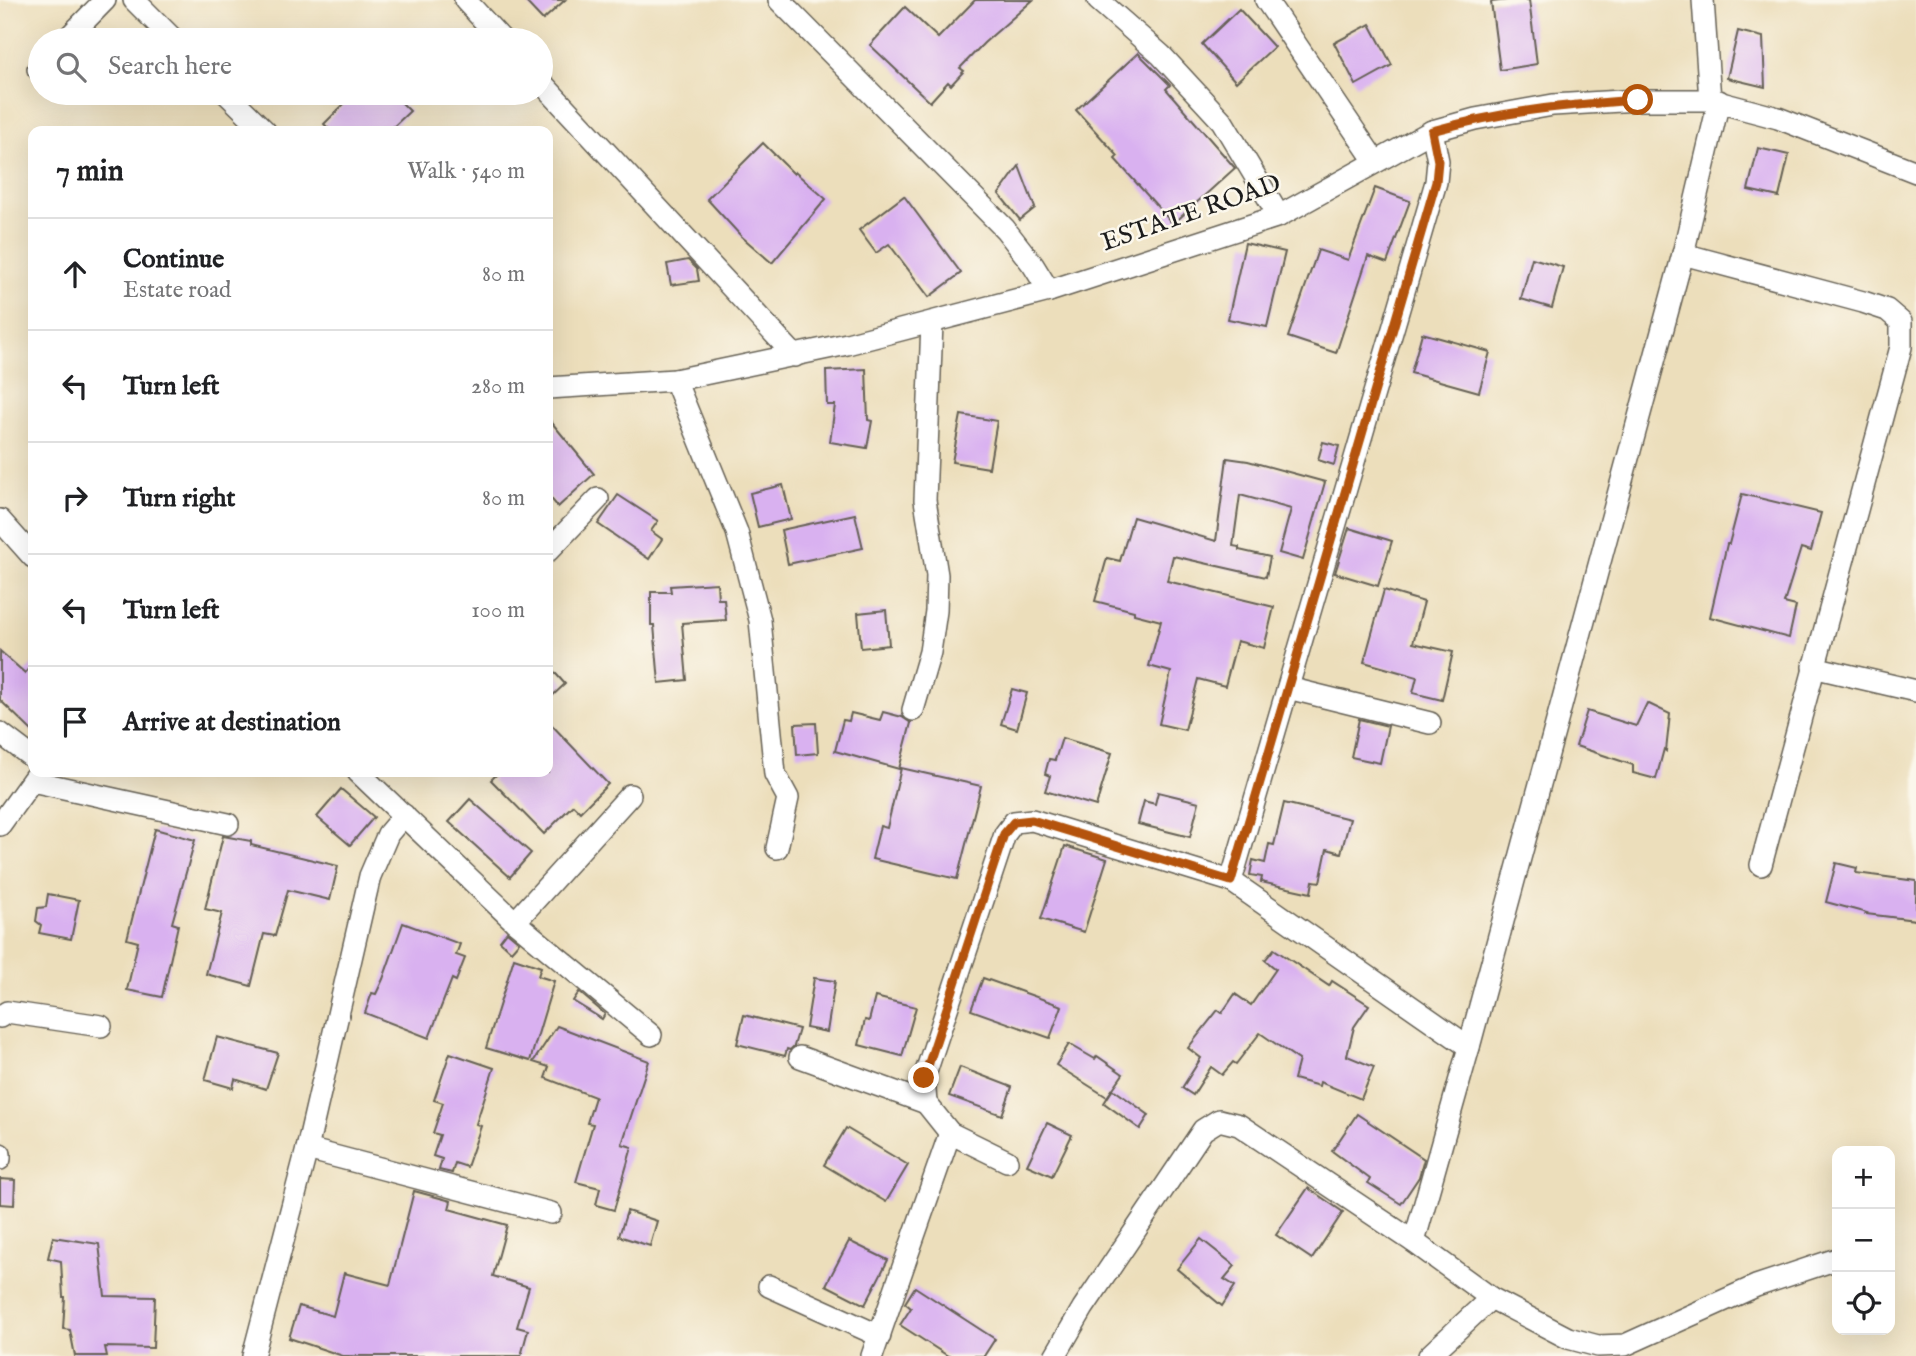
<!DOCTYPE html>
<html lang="en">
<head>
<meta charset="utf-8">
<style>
  body { margin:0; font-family:"IM FELL English",serif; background:#f2f2f2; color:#202124 }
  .controls { position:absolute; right:21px; bottom:21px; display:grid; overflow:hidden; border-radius:14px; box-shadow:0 7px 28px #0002 }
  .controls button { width:63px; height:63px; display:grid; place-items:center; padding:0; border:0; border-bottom:2px solid #e0e0e0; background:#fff; color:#202124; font:35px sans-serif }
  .stop { position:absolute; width:21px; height:21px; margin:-16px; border:5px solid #b45309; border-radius:50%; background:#fff }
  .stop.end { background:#b45309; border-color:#fff; box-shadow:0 2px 7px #0008 }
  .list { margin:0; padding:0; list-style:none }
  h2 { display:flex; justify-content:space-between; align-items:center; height:91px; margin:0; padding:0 28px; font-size:30px }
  h2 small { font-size:23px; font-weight:400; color:#757577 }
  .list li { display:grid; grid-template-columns:46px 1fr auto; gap:21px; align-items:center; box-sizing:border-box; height:112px; padding:0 28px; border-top:2px solid #e0e0e0 }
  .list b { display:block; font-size:26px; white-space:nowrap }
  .list p { margin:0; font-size:23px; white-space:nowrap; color:#757577 }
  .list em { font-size:23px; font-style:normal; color:#757577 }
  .icon { flex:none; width:38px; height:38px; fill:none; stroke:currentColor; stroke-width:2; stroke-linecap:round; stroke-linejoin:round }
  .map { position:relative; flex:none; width:1916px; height:1356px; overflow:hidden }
  .search { position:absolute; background:#fff; box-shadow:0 7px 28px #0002; left:28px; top:28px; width:525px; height:77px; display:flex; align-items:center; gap:18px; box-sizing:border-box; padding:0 24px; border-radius:38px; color:#757577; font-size:26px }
  .panel { position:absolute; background:#fff; box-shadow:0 7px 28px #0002; left:28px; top:126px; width:525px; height:651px; border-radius:14px }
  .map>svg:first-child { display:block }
</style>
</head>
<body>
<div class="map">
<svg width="1916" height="1356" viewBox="0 0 1916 1356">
  <rect width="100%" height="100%" fill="#fbf7ec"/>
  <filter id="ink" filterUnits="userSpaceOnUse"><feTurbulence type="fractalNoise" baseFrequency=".0143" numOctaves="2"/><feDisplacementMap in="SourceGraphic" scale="14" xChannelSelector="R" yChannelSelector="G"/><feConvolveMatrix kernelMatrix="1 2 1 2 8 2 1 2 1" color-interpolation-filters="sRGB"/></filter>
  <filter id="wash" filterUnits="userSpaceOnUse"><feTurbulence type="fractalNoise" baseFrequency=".00686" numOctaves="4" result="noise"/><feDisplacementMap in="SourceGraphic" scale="28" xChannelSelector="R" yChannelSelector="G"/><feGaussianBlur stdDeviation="1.57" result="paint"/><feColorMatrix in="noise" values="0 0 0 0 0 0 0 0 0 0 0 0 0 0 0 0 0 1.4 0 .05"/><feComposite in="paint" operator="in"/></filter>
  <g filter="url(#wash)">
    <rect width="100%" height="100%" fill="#ecdebb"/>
    <g id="blocks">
      <g fill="#d9b1f0">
        <polygon points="524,0 565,0 543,20"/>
        <polygon points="975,0 1033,0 984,43 960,68 964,71 951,85 948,82 930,102 870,45 905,7 938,38"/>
        <polygon points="1507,0 1529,0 1537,64 1500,70 1491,2"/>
        <polygon points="1239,9 1274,47 1236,82 1202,44"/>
        <polygon points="1370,24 1392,65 1356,85 1334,43"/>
        <polygon points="1738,31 1763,37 1765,87 1727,78"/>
        <polygon points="1138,53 1170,85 1166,89 1235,168 1173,224 1115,159 1118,156 1076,110"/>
        <polygon points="355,93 392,93 410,111 389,131 331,131 324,124"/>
        <polygon points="763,143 794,174 795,172 826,199 772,263 741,236 707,199"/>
        <polygon points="1758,148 1789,155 1779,197 1748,190"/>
        <polygon points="1019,166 1035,208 1020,220 999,194"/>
        <polygon points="1375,188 1410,201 1387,263 1368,256 1336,353 1288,337 1318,250 1348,260"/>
        <polygon points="904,196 961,273 929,297 889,244 876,253 859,230"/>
        <polygon points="1245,243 1285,252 1267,327 1228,319"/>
        <polygon points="1532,258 1563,267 1552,308 1521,299"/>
        <polygon points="688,260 697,269 699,281 671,285 667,264"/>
        <polygon points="1422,333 1490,352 1479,392 1411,373"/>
        <polygon points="866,369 868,420 872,421 867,448 830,442 835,405 827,405 826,371"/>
        <polygon points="961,415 997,421 989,468 952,462"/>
        <polygon points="548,418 594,474 558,507 548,495"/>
        <polygon points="1323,442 1339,446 1334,465 1318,460"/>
        <polygon points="1227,458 1248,461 1325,482 1303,560 1279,553 1291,509 1240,495 1233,546 1239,547 1239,550 1270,557 1266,577 1173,556 1167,581 1274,607 1264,648 1237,641 1225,686 1198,679 1185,730 1159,724 1171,672 1149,666 1161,621 1134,614 1134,611 1095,601 1107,558 1120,561 1133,517 1216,541"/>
        <polygon points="783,485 791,519 758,527 750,493"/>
        <polygon points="1742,494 1821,513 1811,551 1801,548 1784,603 1796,606 1789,638 1710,617 1727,544 1729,544"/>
        <polygon points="618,495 658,521 651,531 662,539 649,559 598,524"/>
        <polygon points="855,514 863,548 788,564 781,530"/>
        <polygon points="1349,528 1392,541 1378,586 1335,573"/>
        <polygon points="717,583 718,599 724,599 726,620 682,623 687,680 659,683 654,625 651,625 651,592 671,592 670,586"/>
        <polygon points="1384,590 1424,602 1413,643 1453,652 1442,700 1413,693 1417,677 1364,662"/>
        <polygon points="886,610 889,645 861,648 858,613"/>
        <polygon points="0,651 25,673 33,664 33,732 0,700"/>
        <polygon points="548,665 565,684 548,700"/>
        <polygon points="1012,689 1027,693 1017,729 1001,724"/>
        <polygon points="1647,703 1670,714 1666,751 1664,749 1656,779 1633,773 1633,765 1576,746 1587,711 1636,726"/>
        <polygon points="883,712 902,717 911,723 899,769 835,751 843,720 849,721 851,713 880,720"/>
        <polygon points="1359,719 1388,726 1380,763 1351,757"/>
        <polygon points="548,721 608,784 580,812 573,805 544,834 491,780 499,772 548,772"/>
        <polygon points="816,723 818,753 797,755 795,724"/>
        <polygon points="1062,738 1112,753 1096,806 1045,791 1050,776 1045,774 1049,759 1055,760"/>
        <polygon points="901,768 981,786 957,879 872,859 880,826 887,828"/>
        <polygon points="341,789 374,817 350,845 317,817"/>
        <polygon points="1158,792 1199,802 1190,837 1138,824 1144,801 1155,804"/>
        <polygon points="470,799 531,853 510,877 449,822"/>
        <polygon points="1284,803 1350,819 1341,853 1327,849 1320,882 1313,881 1311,893 1261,882 1262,877 1250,875 1253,860 1265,863 1269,844 1274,845"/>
        <polygon points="155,829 195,840 172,923 178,925 162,997 127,990 138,942 127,939"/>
        <polygon points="223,836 251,841 251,845 338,866 330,900 288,890 275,936 264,934 251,986 206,974 222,913 205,909"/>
        <polygon points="1065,846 1107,859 1084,932 1041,919"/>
        <polygon points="1836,863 1857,868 1856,873 1916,881 1916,920 1866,914 1867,913 1826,902"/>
        <polygon points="48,894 79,900 71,939 39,933 41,925 36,921 38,908 46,907"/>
        <polygon points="403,923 460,944 456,955 465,958 456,981 452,979 429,1038 365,1013 372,993 376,994 383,979"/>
        <polygon points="507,932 519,942 511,951 500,941"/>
        <polygon points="1274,949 1329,986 1332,981 1369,1005 1354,1027 1347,1056 1374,1067 1361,1099 1320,1082 1319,1086 1294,1079 1299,1060 1260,1033 1236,1064 1233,1062 1222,1075 1211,1067 1193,1095 1182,1088 1201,1058 1188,1048 1218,1010 1222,1013 1235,994 1251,1005 1276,969 1265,960"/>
        <polygon points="514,958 541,967 538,976 554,981 530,1061 486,1048"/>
        <polygon points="814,978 835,981 827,1032 806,1028"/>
        <polygon points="983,978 1062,1006 1050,1038 971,1010"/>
        <polygon points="579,992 605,1014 602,1019 573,1001"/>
        <polygon points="875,997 916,1007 902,1056 859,1045 865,1020 869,1021"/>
        <polygon points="744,1015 799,1029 794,1046 790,1050 787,1049 785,1056 737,1044"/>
        <polygon points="557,1026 649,1061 622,1144 632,1147 614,1210 596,1205 600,1188 576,1182 593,1124 587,1123 595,1097 545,1078 549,1067 533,1062"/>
        <polygon points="217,1037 278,1053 266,1089 235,1079 233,1088 205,1080"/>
        <polygon points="1069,1044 1095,1059 1097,1056 1123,1074 1107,1097 1056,1065"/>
        <polygon points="450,1053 494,1068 476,1124 481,1126 467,1167 455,1163 452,1173 439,1170 442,1159 433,1156 440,1135 433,1133 443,1103 434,1100"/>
        <polygon points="960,1067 1012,1087 1002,1115 949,1096"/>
        <polygon points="1113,1089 1149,1115 1140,1129 1104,1103"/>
        <polygon points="1357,1114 1424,1159 1419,1177 1401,1204 1368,1183 1370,1179 1332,1151"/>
        <polygon points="1047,1123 1072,1135 1052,1176 1027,1165"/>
        <polygon points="846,1128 908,1165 886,1202 824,1165"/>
        <polygon points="0,1179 15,1180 14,1205 0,1204"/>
        <polygon points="1308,1188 1343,1212 1312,1259 1276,1235"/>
        <polygon points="414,1191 451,1201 449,1209 507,1225 493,1276 529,1287 517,1327 528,1330 521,1356 343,1356 289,1338 299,1306 333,1316 344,1273 390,1285"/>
        <polygon points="627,1211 657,1221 650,1246 619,1236"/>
        <polygon points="53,1237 99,1244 105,1296 155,1297 153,1348 105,1347 107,1356 75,1356 70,1330 63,1329 65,1297 63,1297 61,1261 48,1258"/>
        <polygon points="1201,1239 1235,1266 1224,1279 1235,1286 1222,1306 1177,1269"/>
        <polygon points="849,1241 888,1260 865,1305 826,1285"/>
        <polygon points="915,1287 995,1339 984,1356 948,1356 900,1325 911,1308 905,1303"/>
      </g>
    </g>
  </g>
  <g filter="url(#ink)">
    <use href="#blocks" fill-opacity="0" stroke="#656054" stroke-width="2"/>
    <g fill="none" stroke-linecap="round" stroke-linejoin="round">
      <defs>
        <g id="minor">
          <polyline points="134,0 174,40"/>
          <polyline points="465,0 502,40"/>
          <polyline points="779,0 1005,229 1033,265 1049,291"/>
          <polyline points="1098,0 1161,55 1222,121 1279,216"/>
          <polyline points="1266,0 1375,161"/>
          <polyline points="1703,0 1710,100"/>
          <polyline points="66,40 105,0"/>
          <polyline points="38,69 40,66"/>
          <polyline points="541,82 795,356"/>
          <polyline points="226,93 265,131"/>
          <polyline points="1683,254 1863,302 1887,310 1901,322 1901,347 1761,865"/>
          <polyline points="675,380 737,532 760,620 775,774 788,798 777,848"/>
          <polyline points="548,388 675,380 847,344 1049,291 1279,216 1432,131 1475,119 1553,105 1638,100 1710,100 1778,118 1916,172"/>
          <polyline points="0,520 33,557"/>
          <polyline points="548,551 598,499"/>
          <polyline points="1813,667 1916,691"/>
          <polyline points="1288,688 1430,723"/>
          <polyline points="913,710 930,652 936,611 937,575 925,500 932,323"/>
          <polyline points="0,733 33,758"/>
          <polyline points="358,772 515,922 651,1035"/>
          <polyline points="32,781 228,824"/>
          <polyline points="0,825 38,772"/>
          <polyline points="1231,881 1436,182 1438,161 1432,131"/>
          <polyline points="515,922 630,795"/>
          <polyline points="0,1017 7,1012 101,1026"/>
          <polyline points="800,1057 926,1103"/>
          <polyline points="307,1149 551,1213"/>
          <polyline points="0,1154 0,1159"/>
          <polyline points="1007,1161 950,1133 926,1103 924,1078 1005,834 1014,822 1032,820 1231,881 1469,1047"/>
          <polyline points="1414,1242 1469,1047 1683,254 1719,101"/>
          <polyline points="769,1286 880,1336"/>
          <polyline points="253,1356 307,1149 370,876 388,834 404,815"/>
          <polyline points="872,1356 950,1133"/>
          <polyline points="1055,1356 1083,1308 1203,1130 1219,1120 1239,1125 1414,1242 1491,1298 1568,1338 1598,1346 1625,1345 1756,1286 1837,1259"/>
          <polyline points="1429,1356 1491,1298"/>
        </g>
      </defs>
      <use href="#minor" stroke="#656054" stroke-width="24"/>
      <use href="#minor" stroke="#fff" stroke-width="21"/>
    </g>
  </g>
  <g fill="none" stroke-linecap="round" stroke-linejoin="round" filter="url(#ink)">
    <path stroke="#b45309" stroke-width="9" d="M 924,1078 L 1004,834 L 1014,822 L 1032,820 L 1231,881 L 1436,182 L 1438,161 L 1432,131 C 1502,111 1565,105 1638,100"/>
  </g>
  <g text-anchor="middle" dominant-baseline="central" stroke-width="5" stroke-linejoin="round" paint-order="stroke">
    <g font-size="26" fill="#1c1c1c" stroke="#fbf7ec">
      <text transform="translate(1191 213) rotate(-19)">ESTATE ROAD</text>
    </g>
  </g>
</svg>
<div class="controls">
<button>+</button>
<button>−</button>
<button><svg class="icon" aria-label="locate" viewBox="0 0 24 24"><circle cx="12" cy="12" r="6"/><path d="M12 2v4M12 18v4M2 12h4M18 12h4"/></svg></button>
</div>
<div class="stop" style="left:1638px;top:100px"></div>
<div class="stop end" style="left:924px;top:1078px"></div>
<div class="search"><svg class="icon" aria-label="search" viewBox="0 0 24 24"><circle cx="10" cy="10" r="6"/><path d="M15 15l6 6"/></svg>Search here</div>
<section class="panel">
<h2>7 min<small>Walk · 540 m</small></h2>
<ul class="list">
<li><svg class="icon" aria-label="ahead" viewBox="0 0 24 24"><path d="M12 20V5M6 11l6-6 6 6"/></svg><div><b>Continue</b><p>Estate road</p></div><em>80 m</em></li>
<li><svg class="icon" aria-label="left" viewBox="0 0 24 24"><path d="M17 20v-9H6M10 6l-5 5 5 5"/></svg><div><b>Turn left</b></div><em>280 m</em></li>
<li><svg class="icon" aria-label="right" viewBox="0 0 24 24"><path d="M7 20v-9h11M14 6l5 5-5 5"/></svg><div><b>Turn right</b></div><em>80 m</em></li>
<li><svg class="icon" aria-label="left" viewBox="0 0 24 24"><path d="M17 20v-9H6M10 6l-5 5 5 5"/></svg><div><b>Turn left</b></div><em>100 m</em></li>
<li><svg class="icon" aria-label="arrive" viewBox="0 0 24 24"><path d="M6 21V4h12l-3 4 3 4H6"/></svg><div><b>Arrive at destination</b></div></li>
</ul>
</section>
</div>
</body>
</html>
